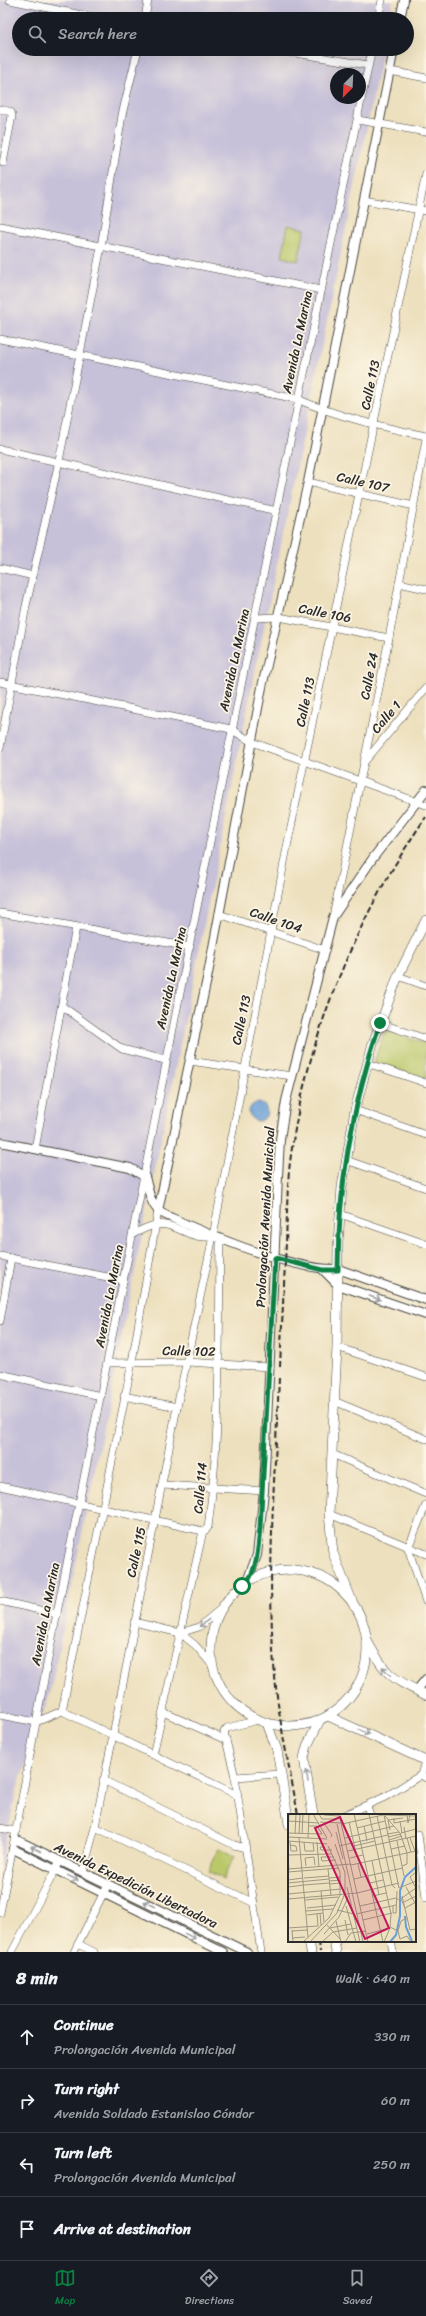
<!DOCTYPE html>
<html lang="en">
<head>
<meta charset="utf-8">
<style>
  body { margin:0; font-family:Sriracha,sans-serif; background:#242831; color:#f1f3f6 }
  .compass { position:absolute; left:330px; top:68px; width:36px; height:36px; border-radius:50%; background:#171b24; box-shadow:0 4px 16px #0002; rotate:204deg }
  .stop { position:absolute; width:12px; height:12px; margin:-9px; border:3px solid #0b8043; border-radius:50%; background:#fff }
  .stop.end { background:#0b8043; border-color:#fff; box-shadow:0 1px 4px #0008 }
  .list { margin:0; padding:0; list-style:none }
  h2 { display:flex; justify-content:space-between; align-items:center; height:52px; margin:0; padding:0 16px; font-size:17px }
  h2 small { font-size:13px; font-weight:400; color:#9ea1a6 }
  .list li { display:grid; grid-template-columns:26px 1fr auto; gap:12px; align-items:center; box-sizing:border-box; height:64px; padding:0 16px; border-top:1px solid #363941 }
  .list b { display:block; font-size:15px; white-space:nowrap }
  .list p { margin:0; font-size:13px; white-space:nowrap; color:#9ea1a6 }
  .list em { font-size:13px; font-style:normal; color:#9ea1a6 }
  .icon { flex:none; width:22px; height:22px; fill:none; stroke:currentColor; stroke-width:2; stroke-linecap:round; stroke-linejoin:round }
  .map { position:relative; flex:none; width:426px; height:1952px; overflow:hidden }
  .search { position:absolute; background:#171b24; box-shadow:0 4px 16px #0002; left:12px; right:12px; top:12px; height:44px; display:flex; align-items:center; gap:10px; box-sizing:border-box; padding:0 14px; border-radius:22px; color:#9ea1a6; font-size:15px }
  .sheet { height:308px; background:#171b24 }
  nav { display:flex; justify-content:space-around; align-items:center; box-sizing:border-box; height:56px; border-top:1px solid #363941; background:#171b24; font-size:11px; color:#9ea1a6 }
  nav a { display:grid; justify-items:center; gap:2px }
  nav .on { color:#0b8043 }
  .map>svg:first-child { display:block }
</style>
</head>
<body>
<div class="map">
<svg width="426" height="1952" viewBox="0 0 426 1952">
  <rect width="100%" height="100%" fill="#fcf5e5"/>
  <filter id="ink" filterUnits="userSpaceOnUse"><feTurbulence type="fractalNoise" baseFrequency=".025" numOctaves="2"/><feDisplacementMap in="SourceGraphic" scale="8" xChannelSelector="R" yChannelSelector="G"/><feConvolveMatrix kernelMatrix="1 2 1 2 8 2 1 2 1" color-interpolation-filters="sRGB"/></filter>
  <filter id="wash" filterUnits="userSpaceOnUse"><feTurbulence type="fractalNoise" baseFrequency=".012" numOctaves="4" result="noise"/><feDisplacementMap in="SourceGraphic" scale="16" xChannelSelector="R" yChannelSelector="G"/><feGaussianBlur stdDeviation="0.9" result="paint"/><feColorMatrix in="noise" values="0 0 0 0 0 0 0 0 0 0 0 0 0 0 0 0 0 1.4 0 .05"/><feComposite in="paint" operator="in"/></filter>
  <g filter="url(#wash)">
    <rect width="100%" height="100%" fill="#ede0be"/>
    <path fill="#c6c0d9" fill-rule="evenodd" d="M 0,0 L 393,0 L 389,19 L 19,19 L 19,49 L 383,49 L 255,671 L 50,1693 L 16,1792 L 0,1870 ZM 336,74 L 360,74 L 360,98 L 336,98 Z"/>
    <g fill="#bbc86a" stroke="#737a4a">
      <polygon points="288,225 305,229 298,261 282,257"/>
      <polygon points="385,1030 426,1044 426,1079 374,1062"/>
      <polygon points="219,1848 234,1856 223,1879 208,1871"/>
    </g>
    <circle fill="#699ed6" stroke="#4a6480" cx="258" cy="1112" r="9"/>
  </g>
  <g filter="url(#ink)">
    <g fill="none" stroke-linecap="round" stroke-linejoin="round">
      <defs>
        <g id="minor">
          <polyline points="10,0 101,19"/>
          <polyline points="145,19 148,0"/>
          <polyline points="378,19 382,0"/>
          <polyline points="271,49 368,65"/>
          <polyline points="390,71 426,78"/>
          <polyline points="0,109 11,112 12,116 3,163"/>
          <polyline points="358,120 426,132"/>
          <polyline points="364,200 426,211"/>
          <polyline points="0,226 321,290"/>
          <path d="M 0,339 L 297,399 C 339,417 382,427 426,436"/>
          <polyline points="0,449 277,511"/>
          <polyline points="308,482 414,506"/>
          <polyline points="0,568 33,576"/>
          <polyline points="399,583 426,589"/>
          <polyline points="255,618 279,617 389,638"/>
          <polyline points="0,682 231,729 252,742 426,805"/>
          <polyline points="0,748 26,606 59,461 101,247 122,115 138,49"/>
          <polyline points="366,760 426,688"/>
          <polyline points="0,913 190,947"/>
          <polyline points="219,914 325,950"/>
          <polyline points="333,917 389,638 426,439"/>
          <polyline points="398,976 426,986"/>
          <polyline points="62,1006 122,1049 165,1060"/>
          <polyline points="380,1023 426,1039"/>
          <polyline points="190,1061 292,1076"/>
          <polyline points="367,1063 426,1083"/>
          <polyline points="355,1110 426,1135"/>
          <polyline points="35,1149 76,927"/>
          <polyline points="346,1160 426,1188"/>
          <polyline points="340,1214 426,1244"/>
          <path d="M 133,1234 C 140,1231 148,1226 156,1225 C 175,1221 191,1242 213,1236"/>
          <polyline points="0,1256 123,1280"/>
          <polyline points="0,1321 11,1258"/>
          <polyline points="337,1347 426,1377"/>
          <polyline points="108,1363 187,1362 270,1367"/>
          <polyline points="0,1374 101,1396"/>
          <polyline points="124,1396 177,1407"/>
          <polyline points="334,1401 426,1439"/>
          <polyline points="332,1454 426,1494"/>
          <polyline points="162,1485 264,1491"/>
          <polyline points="0,1486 203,1531"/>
          <polyline points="329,1514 426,1554"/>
          <polyline points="408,1548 426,1602"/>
          <polyline points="408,1548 426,1505"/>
          <polyline points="0,1601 57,1614"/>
          <polyline points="134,1622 180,1633 195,1645 213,1666"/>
          <polyline points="180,1633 199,1627 224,1606"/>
          <polyline points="62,1711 132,1362 158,1211"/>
          <polyline points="163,1712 226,1740"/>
          <polyline points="0,1715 36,1722 62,1711 237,1795"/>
          <polyline points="258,1720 227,1728 224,1732 235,1777 261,1952"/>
          <path d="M 153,1755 L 203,1531 L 206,1530 L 208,1527 C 221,1432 219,1335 220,1239"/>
          <polyline points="421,1775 425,1761"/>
          <polyline points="235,1777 281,1774"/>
          <polyline points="103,1780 234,1845 246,1848"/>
          <polyline points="367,1806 370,1815"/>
          <polyline points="344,1815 385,1797 421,1775 426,1778"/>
          <polyline points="95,1827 254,1903"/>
          <polyline points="0,1828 16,1831"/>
          <polyline points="418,1834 426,1898"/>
          <polyline points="83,1872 95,1827 177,1407 213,1236 287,847 359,494 426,174"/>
          <path d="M 0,1913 C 20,1813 37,1713 57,1613 C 162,1091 261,569 372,49"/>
          <polyline points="391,1941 393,1952"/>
          <polyline points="78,1944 94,1952"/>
          <polyline points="12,1952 60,1861"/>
          <polyline points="74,1952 108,1884"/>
        </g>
        <g id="tertiary">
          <polyline points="400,19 404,0"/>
          <path d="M 0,1142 L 130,1168 L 145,1177 C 148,1187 150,1204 159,1211 C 165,1216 176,1219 183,1223 C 222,1240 297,1271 338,1269 L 426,1300"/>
          <polyline points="158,1211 208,974 262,687 308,482 394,49"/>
          <polyline points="323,1270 338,1285 426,1315"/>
          <polyline points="246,1584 257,1555 264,1491 278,1176 280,1139 286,1101 333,917 373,858 426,790"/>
          <polyline points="417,1690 426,1679"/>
          <polyline points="15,1839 247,1952"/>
          <polyline points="13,1849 223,1952"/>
        </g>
        <g id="secondary">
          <circle cx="289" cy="1648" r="78"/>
          <polyline points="354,1606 333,1553 329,1514 337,1347 338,1243 342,1187 355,1110 373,1043 398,976 426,920"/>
          <path d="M 367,1641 C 387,1677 390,1677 426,1695"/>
          <polyline points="328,1716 426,1761"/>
          <polyline points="267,1723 277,1750 289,1824"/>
          <polyline points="313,1815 304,1758 307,1746 320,1720"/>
          <polyline points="309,1941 311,1952"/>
          <polyline points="334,1941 336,1952"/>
        </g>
      </defs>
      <use href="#minor" stroke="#484641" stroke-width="8"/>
      <use href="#tertiary" stroke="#484641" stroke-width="10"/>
      <use href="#secondary" stroke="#484641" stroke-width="10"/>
      <use href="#minor" stroke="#fff" stroke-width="7"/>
      <use href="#tertiary" stroke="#fff" stroke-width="8"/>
      <use href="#secondary" stroke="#fff" stroke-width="9"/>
      <g stroke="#2b2b2b" stroke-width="2" stroke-dasharray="6 3" stroke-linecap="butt">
        <path d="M 280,1367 C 282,1325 284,1284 286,1243 C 287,1219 287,1195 289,1171 C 303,1045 354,920 426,817"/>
        <path d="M 279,1378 C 275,1477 266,1578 275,1677 C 279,1724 290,1769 298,1815"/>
        <polyline points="319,1941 320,1952"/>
      </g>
    </g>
    <defs><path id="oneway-shaft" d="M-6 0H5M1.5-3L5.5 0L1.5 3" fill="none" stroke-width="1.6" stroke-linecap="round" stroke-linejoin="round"/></defs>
    <g stroke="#a0a0a0">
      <use href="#oneway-shaft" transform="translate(375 1298) rotate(19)"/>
      <use href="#oneway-shaft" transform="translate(204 1623) rotate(142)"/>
      <use href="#oneway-shaft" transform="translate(386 1671) rotate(-134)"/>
      <use href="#oneway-shaft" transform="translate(364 1732) rotate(25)"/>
      <use href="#oneway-shaft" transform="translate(307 1776) rotate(-99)"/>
      <use href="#oneway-shaft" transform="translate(36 1849) rotate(-154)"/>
      <use href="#oneway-shaft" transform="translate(73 1878) rotate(26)"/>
      <use href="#oneway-shaft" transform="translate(149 1904) rotate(-153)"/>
      <use href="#oneway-shaft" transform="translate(190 1936) rotate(26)"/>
    </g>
  </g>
  <g fill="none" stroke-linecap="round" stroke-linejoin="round" filter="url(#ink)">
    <path stroke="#0b8043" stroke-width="5" d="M 242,1586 C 258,1576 258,1545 260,1528 L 275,1258 L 323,1270 L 338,1270 C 338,1185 353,1103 380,1023"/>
  </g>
  <g text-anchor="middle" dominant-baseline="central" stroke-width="3.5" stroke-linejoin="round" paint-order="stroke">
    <g font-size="13" fill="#2b2b2b" stroke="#fcf5e5">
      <text transform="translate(297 342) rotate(-78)">Avenida La Marina</text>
      <text transform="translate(370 385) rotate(-78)">Calle 113</text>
      <text transform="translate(363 482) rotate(13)">Calle 107</text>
      <text transform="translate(325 613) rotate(11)">Calle 106</text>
      <text transform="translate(234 660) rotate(-78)">Avenida La Marina</text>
      <text transform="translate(369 676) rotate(-79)">Calle 24</text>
      <text transform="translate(305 702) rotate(-78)">Calle 113</text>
      <text transform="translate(386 717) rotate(-50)">Calle 1</text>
      <text transform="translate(276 920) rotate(19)">Calle 104</text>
      <text transform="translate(171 978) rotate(-78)">Avenida La Marina</text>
      <text transform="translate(241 1020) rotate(-78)">Calle 113</text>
      <text transform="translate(265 1217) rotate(-87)">Prolongación Avenida Municipal</text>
      <text transform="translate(109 1296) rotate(-79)">Avenida La Marina</text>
      <text transform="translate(189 1351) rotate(1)">Calle 102</text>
      <text transform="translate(200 1488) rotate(-85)">Calle 114</text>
      <text transform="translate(136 1552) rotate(-78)">Calle 115</text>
      <text transform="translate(45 1614) rotate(-79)">Avenida La Marina</text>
      <text transform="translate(136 1885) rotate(26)">Avenida Expedición Libertadora</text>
    </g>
  </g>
  <g transform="translate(288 1814)">
    <rect width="128" height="128" fill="#ede0be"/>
    <path fill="none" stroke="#699ed6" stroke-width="2" d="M 117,102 L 118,113 L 124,127M 102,128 L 108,121 L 112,102 L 112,77 L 117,63 L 128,53"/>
    <path fill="none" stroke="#9f9883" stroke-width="1" d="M 25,0 L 39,24M 31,0 L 34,5 L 47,5M 51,0 L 80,128M 66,0 L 95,128M 81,0 L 103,100 L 102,113 L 110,117 L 113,107 L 119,104M 119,0 L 120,9 L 122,1M 36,1 L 51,2M 96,1 L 111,74 L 128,67M 89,2 L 104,71 L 107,74M 97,2 L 112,19 L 119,39M 106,4 L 106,9 L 128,5M 0,7 L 31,9M 112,7 L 114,19M 32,8 L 53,9M 61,8 L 69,43M 36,9 L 44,21 L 43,23M 49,10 L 75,128M 54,10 L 95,1 L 128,2M 21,12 L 29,12 L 34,20M 76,12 L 79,27M 116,13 L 118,25M 69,14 L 97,7M 102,16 L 100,6 L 115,4M 0,17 L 1,0M 48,18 L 55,45M 0,19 L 34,20M 113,19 L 128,15M 7,20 L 8,0M 11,20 L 12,1M 14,20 L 15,0M 99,20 L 111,18M 0,23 L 39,25M 100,23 L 113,20M 11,24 L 20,123M 20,24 L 21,0M 57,24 L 106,12M 119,24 L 123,38M 122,24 L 127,37M 101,26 L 114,22M 0,27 L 39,30M 109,27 L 116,62M 2,28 L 3,37 L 9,37 L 8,32 L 2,31M 16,28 L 17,37 L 26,37 L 25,29M 29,28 L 31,53M 51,32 L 100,21M 66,32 L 87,27M 35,33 L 32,33 L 33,36 L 44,36M 103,35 L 117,32M 60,37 L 128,22M 0,41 L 43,40M 46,43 L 33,43 L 34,47 L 48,46M 0,44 L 1,56M 62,44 L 75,41M 84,47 L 91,81M 70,50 L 73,63M 63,51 L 128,37M 18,52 L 17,44 L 26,43 L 27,51M 114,52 L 119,50 L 119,39M 0,55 L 63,50M 40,55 L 43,82M 0,58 L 51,54M 128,58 L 122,63 L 128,74M 16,64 L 41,62M 41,64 L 53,63M 66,65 L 115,54M 0,66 L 15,64M 41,67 L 53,66M 0,69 L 41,65M 82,69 L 95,66M 41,70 L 53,69M 16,71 L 41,69M 0,73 L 16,71M 59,73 L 72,128M 118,73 L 127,89M 33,77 L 36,108M 0,80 L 53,75M 85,82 L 98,79M 114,82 L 122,116 L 128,115M 0,85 L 69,79 L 111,69M 113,85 L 117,94 L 128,88M 17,86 L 50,83M 116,88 L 128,82M 58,92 L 68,128M 72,92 L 108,84 L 111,86 L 128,74M 105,92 L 105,99 L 108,99 L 109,77M 19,94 L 48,91M 49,96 L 66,100M 18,97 L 45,95M 32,99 L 33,111M 29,100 L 30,112M 68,100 L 108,91M 19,101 L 35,99M 57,106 L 60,121M 75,106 L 104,99M 48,107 L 53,128M 39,111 L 52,125M 0,114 L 30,112M 42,114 L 63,110M 4,116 L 5,128M 4,117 L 20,116M 110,117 L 112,125 L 119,122 L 123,128M 36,120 L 51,103 L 61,81M 79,120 L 102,114M 4,124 L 17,123M 15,128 L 41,104 L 52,81 L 52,58 L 40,32M 22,128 L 49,99 L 57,79 L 57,59 L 47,30M 34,128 L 45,118 L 69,114M 57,128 L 63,119 L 78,117M 96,128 L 102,114"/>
    <path fill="#c2185b" fill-opacity="0.15" stroke="#c2185b" stroke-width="2" d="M 52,3 L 101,114 L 77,125 L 27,14 Z"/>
    <rect width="128" height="128" fill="none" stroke="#2b2b2b" stroke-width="2"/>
  </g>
</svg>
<svg class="compass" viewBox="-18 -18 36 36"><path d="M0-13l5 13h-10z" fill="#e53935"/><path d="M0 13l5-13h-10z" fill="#9ea1a6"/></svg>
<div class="stop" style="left:242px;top:1586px"></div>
<div class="stop end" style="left:380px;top:1023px"></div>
<div class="search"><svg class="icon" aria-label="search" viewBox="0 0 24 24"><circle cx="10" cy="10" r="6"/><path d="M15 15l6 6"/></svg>Search here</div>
</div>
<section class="sheet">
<h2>8 min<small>Walk · 640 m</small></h2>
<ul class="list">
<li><svg class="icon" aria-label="ahead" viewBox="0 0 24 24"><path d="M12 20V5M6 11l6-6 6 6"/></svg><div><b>Continue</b><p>Prolongación Avenida Municipal</p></div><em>330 m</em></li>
<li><svg class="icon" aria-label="right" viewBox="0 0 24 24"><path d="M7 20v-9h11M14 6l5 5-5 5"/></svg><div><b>Turn right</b><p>Avenida Soldado Estanislao Cóndor</p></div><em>60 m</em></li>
<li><svg class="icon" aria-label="left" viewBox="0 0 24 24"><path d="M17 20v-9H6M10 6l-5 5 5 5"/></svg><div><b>Turn left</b><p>Prolongación Avenida Municipal</p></div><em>250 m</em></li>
<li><svg class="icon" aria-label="arrive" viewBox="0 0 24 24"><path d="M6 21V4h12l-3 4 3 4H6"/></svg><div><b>Arrive at destination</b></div></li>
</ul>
</section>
<nav>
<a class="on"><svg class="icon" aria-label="map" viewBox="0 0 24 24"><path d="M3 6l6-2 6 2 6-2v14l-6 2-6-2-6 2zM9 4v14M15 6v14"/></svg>Map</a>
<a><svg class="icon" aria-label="directions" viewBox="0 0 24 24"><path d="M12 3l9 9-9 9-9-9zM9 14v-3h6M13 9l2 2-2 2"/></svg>Directions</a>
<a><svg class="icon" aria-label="saved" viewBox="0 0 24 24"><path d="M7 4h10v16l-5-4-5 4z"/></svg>Saved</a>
</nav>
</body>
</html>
